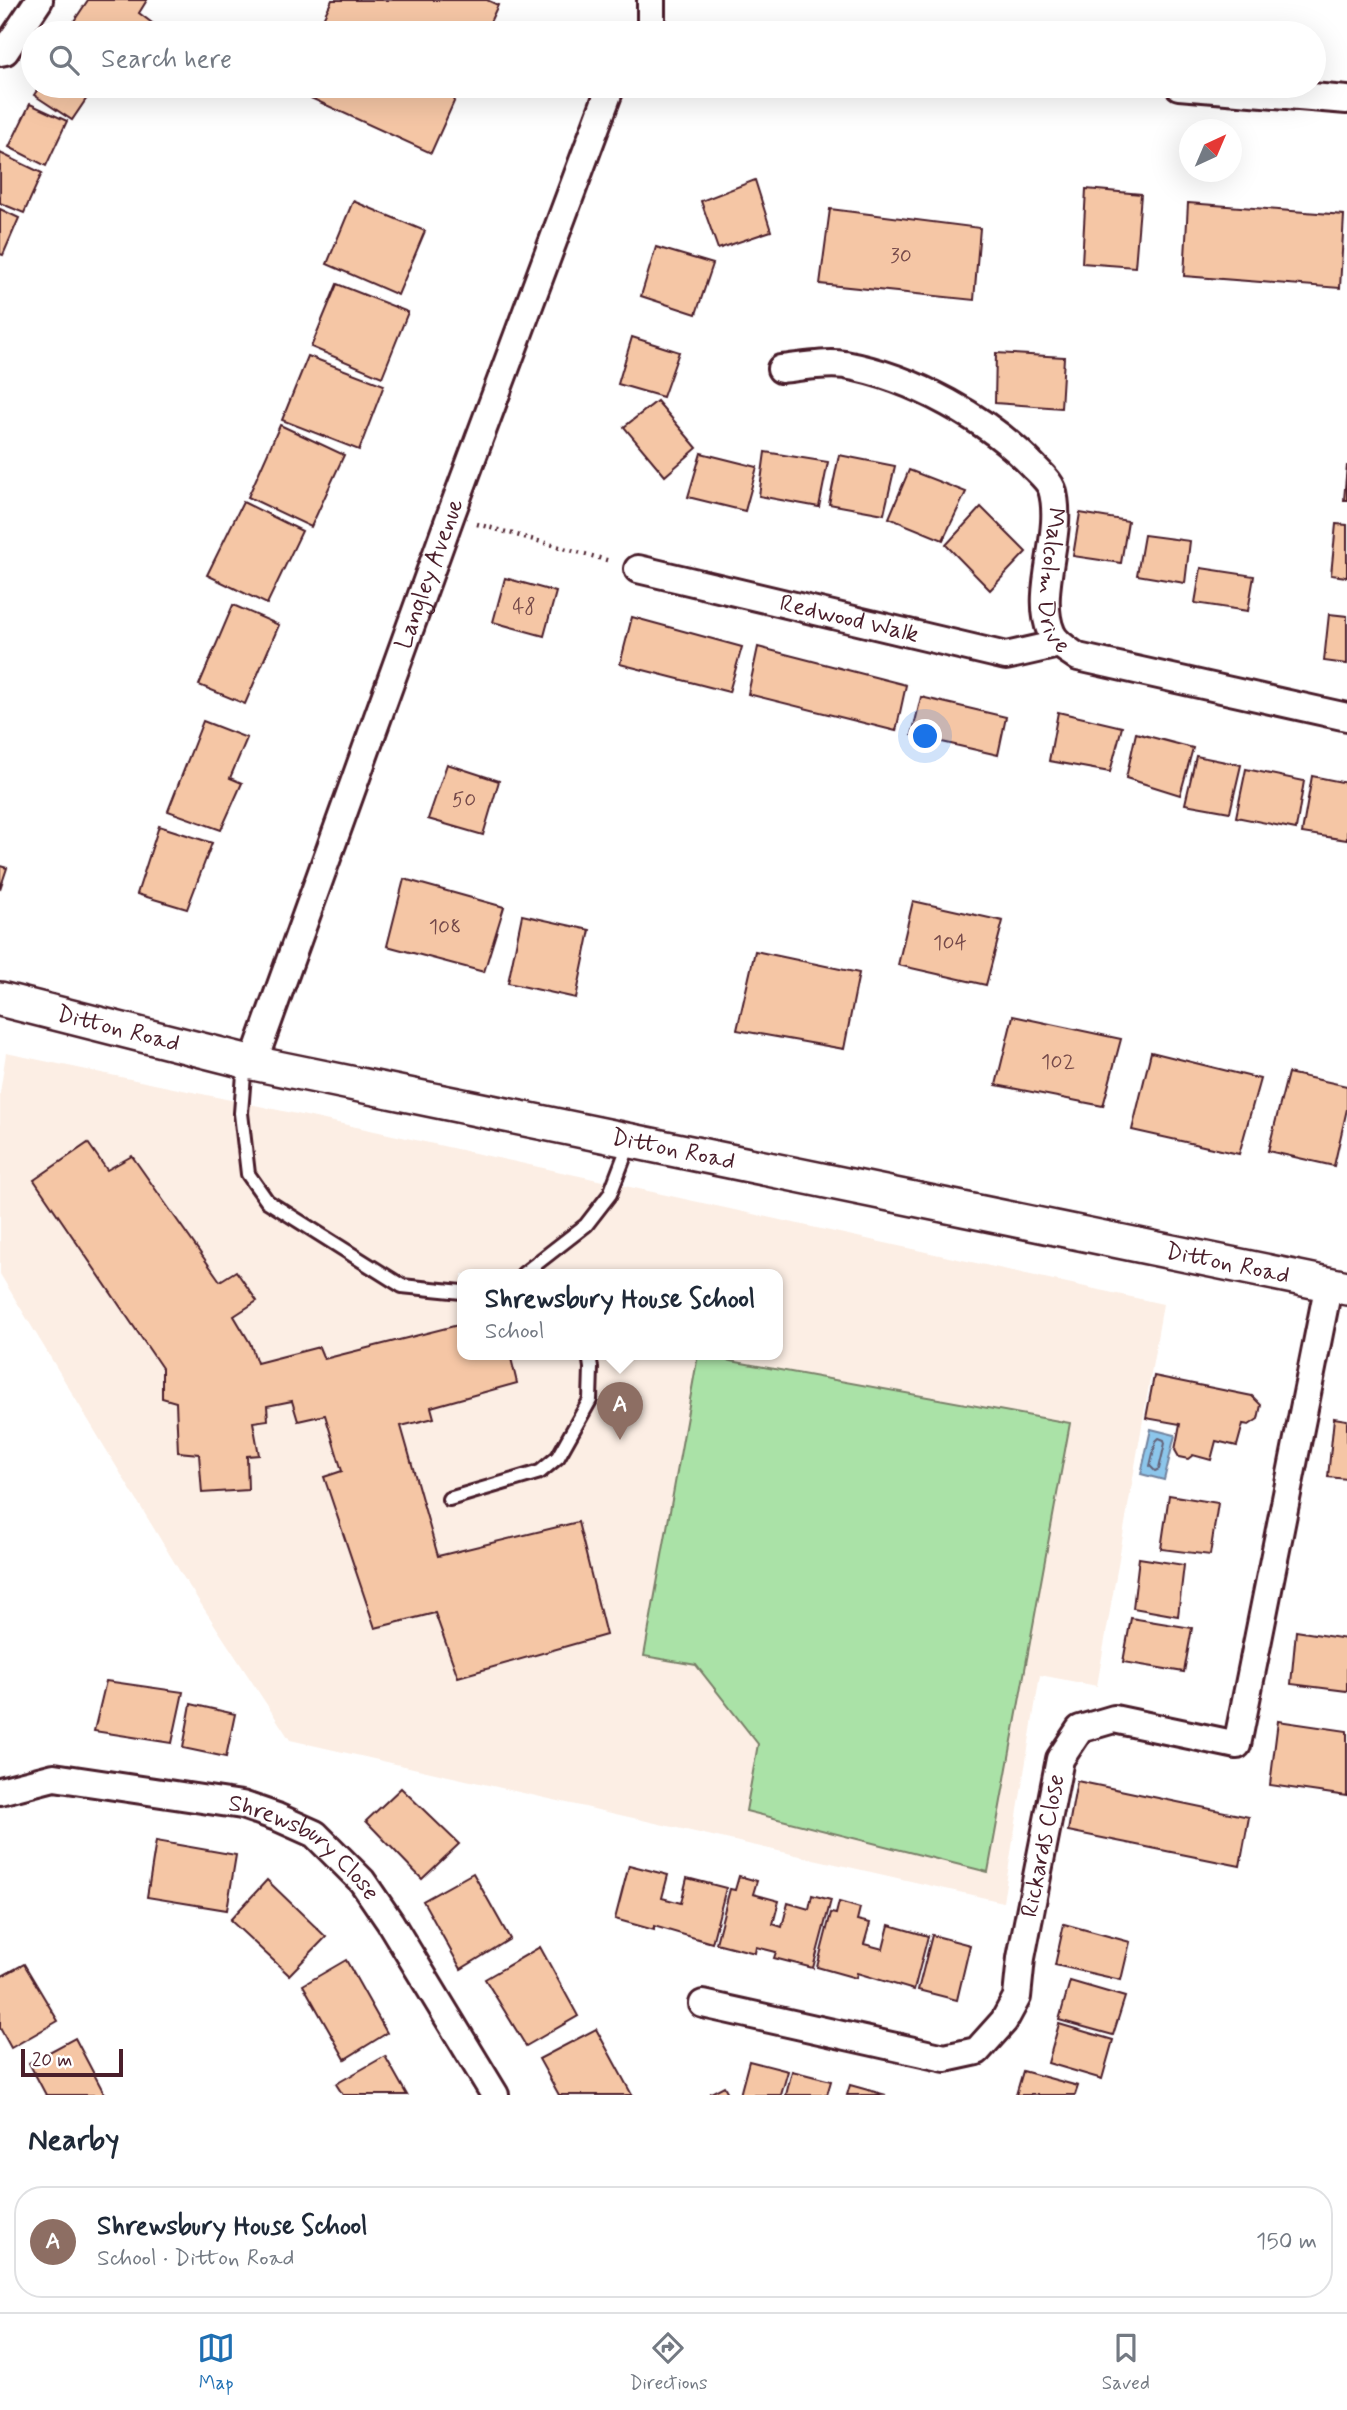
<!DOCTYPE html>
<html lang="en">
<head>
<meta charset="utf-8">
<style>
  body { margin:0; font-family:Mynerve,sans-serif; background:#f2f2f3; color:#1f2937 }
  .compass { position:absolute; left:1179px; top:119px; width:63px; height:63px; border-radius:50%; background:#fff; box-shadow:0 7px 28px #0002; rotate:44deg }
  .scale { position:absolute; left:21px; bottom:18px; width:102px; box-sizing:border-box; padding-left:7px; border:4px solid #4a1f2b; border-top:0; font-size:19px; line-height:24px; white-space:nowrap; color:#4a1f2b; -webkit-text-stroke:5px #fff; paint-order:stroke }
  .you { position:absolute; left:926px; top:737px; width:24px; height:24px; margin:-18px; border:5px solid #fff; border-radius:50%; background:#1a73e8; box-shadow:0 0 0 10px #1a73e833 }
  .badge { display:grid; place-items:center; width:46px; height:46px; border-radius:50%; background:#1f6fb2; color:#fff; font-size:23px; font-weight:700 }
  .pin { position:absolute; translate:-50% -58px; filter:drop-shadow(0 2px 4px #0008) }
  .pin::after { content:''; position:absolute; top:37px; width:24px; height:21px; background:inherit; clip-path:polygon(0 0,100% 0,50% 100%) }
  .popup { position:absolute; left:457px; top:1269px; width:326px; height:91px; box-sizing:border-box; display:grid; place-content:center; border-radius:14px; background:#fff; filter:drop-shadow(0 2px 5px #0005); font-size:23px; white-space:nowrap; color:#747a83 }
  .popup b { font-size:26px; color:#1f2937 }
  .popup::after { content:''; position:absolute; left:50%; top:100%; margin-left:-14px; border:14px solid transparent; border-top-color:#fff }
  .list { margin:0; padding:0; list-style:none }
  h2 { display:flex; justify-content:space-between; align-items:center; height:91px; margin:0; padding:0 28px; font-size:30px }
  h2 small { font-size:23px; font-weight:400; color:#747a83 }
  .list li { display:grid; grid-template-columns:46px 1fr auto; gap:21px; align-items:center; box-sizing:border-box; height:112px; margin:0 14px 14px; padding:0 14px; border:2px solid #e0e1e3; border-radius:28px }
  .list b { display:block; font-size:26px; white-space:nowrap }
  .list p { margin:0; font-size:23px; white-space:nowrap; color:#747a83 }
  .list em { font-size:23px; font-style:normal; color:#747a83 }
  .icon { flex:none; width:38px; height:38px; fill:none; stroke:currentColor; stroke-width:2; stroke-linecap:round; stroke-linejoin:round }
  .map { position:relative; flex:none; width:1347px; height:2095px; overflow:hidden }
  .search { position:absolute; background:#fff; box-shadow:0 7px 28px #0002; left:21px; right:21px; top:21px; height:77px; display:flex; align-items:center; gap:18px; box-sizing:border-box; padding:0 24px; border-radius:38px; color:#747a83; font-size:26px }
  .sheet { height:217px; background:#fff }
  nav { display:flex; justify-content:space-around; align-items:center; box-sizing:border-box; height:98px; border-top:2px solid #e0e1e3; background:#fff; font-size:19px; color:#747a83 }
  nav a { display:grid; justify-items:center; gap:4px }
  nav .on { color:#1f6fb2 }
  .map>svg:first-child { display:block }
</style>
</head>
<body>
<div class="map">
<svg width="1347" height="2095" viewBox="0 0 1347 2095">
  <rect width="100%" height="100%" fill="#fff"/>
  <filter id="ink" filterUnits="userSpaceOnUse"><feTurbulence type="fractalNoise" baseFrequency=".0143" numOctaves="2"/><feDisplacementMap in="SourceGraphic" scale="14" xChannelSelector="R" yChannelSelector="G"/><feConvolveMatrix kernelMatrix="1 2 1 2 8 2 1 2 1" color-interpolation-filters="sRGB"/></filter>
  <g filter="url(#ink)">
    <path fill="#fceee4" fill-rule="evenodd" d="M 6,1053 L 297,1114 L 1163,1304 L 1097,1686 L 1040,1675 L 1003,1902 L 290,1740 L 182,1575 L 0,1274 L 0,1093 ZM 462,1274 L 778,1274 L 778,1354 L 462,1354 Z"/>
    <polygon fill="#aae2a7" stroke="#7a8069" stroke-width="2" points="698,1355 1070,1423 988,1872 746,1811 758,1744 696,1665 644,1656"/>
    <polygon fill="#8cc6eb" stroke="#72839e" stroke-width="2" points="1151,1429 1175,1435 1164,1480 1141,1474"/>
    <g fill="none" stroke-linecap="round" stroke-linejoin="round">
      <polygon stroke="#646278" stroke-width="2" points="1159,1438 1164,1440 1165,1443 1159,1469 1155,1471 1150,1466 1156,1441"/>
    </g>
    <g fill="#f5c6a5" stroke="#4a1f2b" stroke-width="2">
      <polygon points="88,0 147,0 139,13 156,26 151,33 66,33"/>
      <polygon points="332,0 487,0 498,5 485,33 316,33"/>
      <polygon points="40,86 95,86 72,120 34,95"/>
      <polygon points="292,86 461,86 431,153 291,89"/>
      <polygon points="30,104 67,121 46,166 9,147"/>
      <polygon points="0,153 42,173 24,213 0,203"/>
      <polygon points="755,180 771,231 718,249 701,201"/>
      <polygon points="1086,189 1141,194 1135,267 1082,263"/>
      <polygon points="353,201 425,231 398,295 327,264"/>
      <polygon points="1188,203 1344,215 1340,288 1184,276"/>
      <polygon points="0,209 19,218 3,255 0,254"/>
      <polygon points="830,209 980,228 974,300 820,284"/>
      <polygon points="656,247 713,264 696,314 641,296"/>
      <polygon points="337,284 408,312 382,377 311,347"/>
      <polygon points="632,337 679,352 663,397 618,384"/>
      <polygon points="996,353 1064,357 1061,408 995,403"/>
      <polygon points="308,356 384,385 359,450 282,420"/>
      <polygon points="657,401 697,448 665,476 624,427"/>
      <polygon points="280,425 344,455 311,527 248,497"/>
      <polygon points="765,452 828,462 819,507 759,496"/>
      <polygon points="701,453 757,467 745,511 688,497"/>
      <polygon points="839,455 895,466 884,514 829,504"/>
      <polygon points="1347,465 1347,500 1344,500"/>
      <polygon points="909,470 966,492 943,540 889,518"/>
      <polygon points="243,502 302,531 267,604 207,575"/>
      <polygon points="981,507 1026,552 990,590 946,545"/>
      <polygon points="1080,513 1128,521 1121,563 1073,556"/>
      <polygon points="1336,524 1347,525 1347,577 1331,575"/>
      <polygon points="1144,535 1190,541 1185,583 1137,575"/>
      <polygon points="1201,568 1254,576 1248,611 1195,603"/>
      <polygon points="505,578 556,592 544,636 493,622"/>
      <polygon points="233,605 279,625 245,704 199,685"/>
      <polygon points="1329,614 1347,616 1347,664 1324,661"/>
      <polygon points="632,617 742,647 729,692 620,664"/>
      <polygon points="758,647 906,685 896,731 748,694"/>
      <polygon points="921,697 1006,717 998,755 912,735"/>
      <polygon points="1058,712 1122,727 1110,772 1049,761"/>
      <polygon points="203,721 247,738 230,778 242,783 221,830 168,811"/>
      <polygon points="1136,733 1193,748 1180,795 1126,778"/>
      <polygon points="1196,756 1241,765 1230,812 1185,804"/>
      <polygon points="447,764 499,781 483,835 428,819"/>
      <polygon points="1246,769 1304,781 1296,829 1236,817"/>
      <polygon points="1312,776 1347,783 1347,840 1302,833"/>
      <polygon points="159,826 212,843 187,909 137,894"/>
      <polygon points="0,866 7,868 0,889"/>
      <polygon points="404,879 504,907 484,972 387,946"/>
      <polygon points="913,901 1003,921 986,985 898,965"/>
      <polygon points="522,915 590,930 576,998 508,983"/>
      <polygon points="755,951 859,973 844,1049 737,1030"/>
      <polygon points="1013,1016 1121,1039 1103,1106 996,1085"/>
      <polygon points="1151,1052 1260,1079 1239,1154 1132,1130"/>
      <polygon points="1288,1073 1347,1086 1347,1109 1334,1166 1268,1151"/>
      <polygon points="88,1143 107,1170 132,1156 220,1281 236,1271 257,1301 234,1316 250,1343 257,1363 319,1347 324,1359 462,1324 462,1354 510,1354 517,1383 431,1407 434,1418 401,1426 438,1556 578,1522 606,1635 458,1677 435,1613 375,1628 324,1477 342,1471 325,1415 298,1421 292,1401 267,1406 268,1420 253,1422 259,1455 247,1456 248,1490 202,1493 199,1454 178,1452 176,1402 162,1398 162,1368 34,1180"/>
      <polygon points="1154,1376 1252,1396 1261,1405 1258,1419 1249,1425 1243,1424 1237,1446 1216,1441 1211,1460 1193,1455 1188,1459 1179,1457 1175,1450 1180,1424 1146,1418"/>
      <polygon points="1334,1418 1347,1420 1347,1479 1328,1477"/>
      <polygon points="1169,1495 1218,1503 1210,1555 1161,1549"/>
      <polygon points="1139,1558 1184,1565 1178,1616 1133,1608"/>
      <polygon points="1131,1618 1192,1628 1184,1672 1123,1662"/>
      <polygon points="1296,1631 1347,1639 1347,1691 1291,1684"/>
      <polygon points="106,1681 183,1692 172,1743 94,1731"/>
      <polygon points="191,1704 235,1714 226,1757 183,1748"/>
      <polygon points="1278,1721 1347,1731 1347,1796 1270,1785"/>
      <polygon points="1077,1781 1249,1817 1240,1866 1068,1831"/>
      <polygon points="401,1788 459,1844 422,1879 366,1821"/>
      <polygon points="156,1841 236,1855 227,1910 147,1897"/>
      <polygon points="629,1865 668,1875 662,1898 681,1903 687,1878 726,1888 712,1943 654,1926 654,1930 615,1919"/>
      <polygon points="473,1873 510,1939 461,1969 423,1901"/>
      <polygon points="739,1876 757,1881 753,1894 779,1901 773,1924 782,1927 788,1903 809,1909 812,1895 831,1900 813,1968 774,1958 776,1952 756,1947 755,1953 716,1943 730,1889 735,1890"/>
      <polygon points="267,1880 326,1937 289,1975 230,1920"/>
      <polygon points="839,1902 860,1908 857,1920 870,1923 864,1944 883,1949 889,1925 928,1936 914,1990 857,1973 856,1978 817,1967 831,1913 836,1914"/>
      <polygon points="1064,1924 1130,1942 1121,1980 1055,1965"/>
      <polygon points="932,1935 970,1945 957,2000 918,1990"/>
      <polygon points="540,1947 578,2016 526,2046 485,1979"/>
      <polygon points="346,1960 387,2033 345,2059 303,1985"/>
      <polygon points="24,1964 58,2021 11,2048 0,2028 0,1977"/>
      <polygon points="1070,1981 1125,1997 1113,2035 1059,2020"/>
      <polygon points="1059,2024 1113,2040 1102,2079 1048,2063"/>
      <polygon points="596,2029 632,2095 559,2095 539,2059"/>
      <polygon points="75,2038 105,2095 46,2095 29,2063"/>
      <polygon points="385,2056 407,2095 343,2095 336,2084"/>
      <polygon points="749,2061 788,2071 781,2095 740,2095"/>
      <polygon points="792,2071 831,2081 827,2095 786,2095"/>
      <polygon points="1023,2071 1078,2086 1075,2095 1016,2095"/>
      <polygon points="850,2085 886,2095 847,2095"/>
      <polygon points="724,2086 729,2095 712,2095 711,2093"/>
    </g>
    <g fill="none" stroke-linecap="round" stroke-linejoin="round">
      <defs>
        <g id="service">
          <polyline points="245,1061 241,1113 248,1174 267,1201 402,1286 462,1292"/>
          <polyline points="523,1274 586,1225 610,1194 630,1142"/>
          <polyline points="449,1499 540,1472 558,1457 590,1400 591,1368 589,1354"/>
        </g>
        <g id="minor">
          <polyline points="651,33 651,0"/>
          <polyline points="0,52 5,51 39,0"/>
          <polyline points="1179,86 1347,100"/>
          <path id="s1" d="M 781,369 C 801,367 825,362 845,365 C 912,377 989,419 1035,468 C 1041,474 1049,481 1052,489 C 1065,532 1034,591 1051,632 C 1055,643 1068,650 1078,657 L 1347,717"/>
          <path id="s2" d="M 638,569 L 1006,656 L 1059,644"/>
          <path id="s3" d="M 253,1063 L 450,517 L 611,86"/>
          <path id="s4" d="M 0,1791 L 54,1777 L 242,1805 L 277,1817 L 315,1834 L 362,1881 L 390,1922 L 495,2095"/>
          <path id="s5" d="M 703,2004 L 945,2058 L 977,2051 L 1004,2021 L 1017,1997 L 1021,1958 L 1060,1759 L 1080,1729 L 1114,1719 L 1237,1745 L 1329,1283"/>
        </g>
        <g id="tertiary">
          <path id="s6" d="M 0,999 L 253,1063 L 1347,1288"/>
        </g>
      </defs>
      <use href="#service" stroke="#4a1f2b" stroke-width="18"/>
      <use href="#minor" stroke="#4a1f2b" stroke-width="32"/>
      <use href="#tertiary" stroke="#4a1f2b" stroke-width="38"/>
      <polyline stroke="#4a1f2b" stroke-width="4.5" stroke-dasharray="2 5" stroke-linecap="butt" points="477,524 610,561"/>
      <use href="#service" stroke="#fff" stroke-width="12"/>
      <use href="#minor" stroke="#fff" stroke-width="26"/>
      <use href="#tertiary" stroke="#fff" stroke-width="33"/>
    </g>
  </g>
  <g text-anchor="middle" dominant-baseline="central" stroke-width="5" stroke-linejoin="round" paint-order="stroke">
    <g font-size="21" fill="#75494a">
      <text x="901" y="256">30</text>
      <text x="524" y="607">48</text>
      <text x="464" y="800">50</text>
      <text x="445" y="927">108</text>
      <text x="950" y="943">104</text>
      <text x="1058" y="1062">102</text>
    </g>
    <g font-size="24" fill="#4a1f2b" stroke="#fff">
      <text stroke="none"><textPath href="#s3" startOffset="520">Langley Avenue</textPath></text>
      <text stroke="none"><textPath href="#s1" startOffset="404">Malcolm Drive</textPath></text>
      <text stroke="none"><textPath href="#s2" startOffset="217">Redwood Walk</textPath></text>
      <text stroke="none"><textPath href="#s6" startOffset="122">Ditton Road</textPath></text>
      <text stroke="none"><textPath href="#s6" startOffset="690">Ditton Road</textPath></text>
      <text stroke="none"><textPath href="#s6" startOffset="1256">Ditton Road</textPath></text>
      <text stroke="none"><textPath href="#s5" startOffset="502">Rickards Close</textPath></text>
      <text stroke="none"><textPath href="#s4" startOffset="322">Shrewsbury Close</textPath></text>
    </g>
  </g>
</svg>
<svg class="compass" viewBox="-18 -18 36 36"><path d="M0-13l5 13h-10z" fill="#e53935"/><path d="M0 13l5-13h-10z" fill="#747a83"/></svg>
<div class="scale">20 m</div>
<div class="you"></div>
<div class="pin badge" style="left:620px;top:1440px;background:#8d6e63">A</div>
<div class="popup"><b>Shrewsbury House School</b>School</div>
<div class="search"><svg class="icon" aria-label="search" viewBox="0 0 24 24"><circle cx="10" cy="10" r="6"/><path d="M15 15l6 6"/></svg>Search here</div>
</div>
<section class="sheet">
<h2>Nearby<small></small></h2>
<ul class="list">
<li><span class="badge" style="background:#8d6e63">A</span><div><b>Shrewsbury House School</b><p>School · Ditton Road</p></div><em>150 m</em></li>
</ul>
</section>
<nav>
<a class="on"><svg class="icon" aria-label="map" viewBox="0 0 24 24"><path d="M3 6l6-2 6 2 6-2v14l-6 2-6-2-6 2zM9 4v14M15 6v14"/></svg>Map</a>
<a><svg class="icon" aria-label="directions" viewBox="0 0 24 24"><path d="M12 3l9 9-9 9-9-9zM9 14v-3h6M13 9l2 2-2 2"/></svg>Directions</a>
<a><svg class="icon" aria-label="saved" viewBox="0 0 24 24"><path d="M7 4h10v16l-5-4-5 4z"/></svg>Saved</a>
</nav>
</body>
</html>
